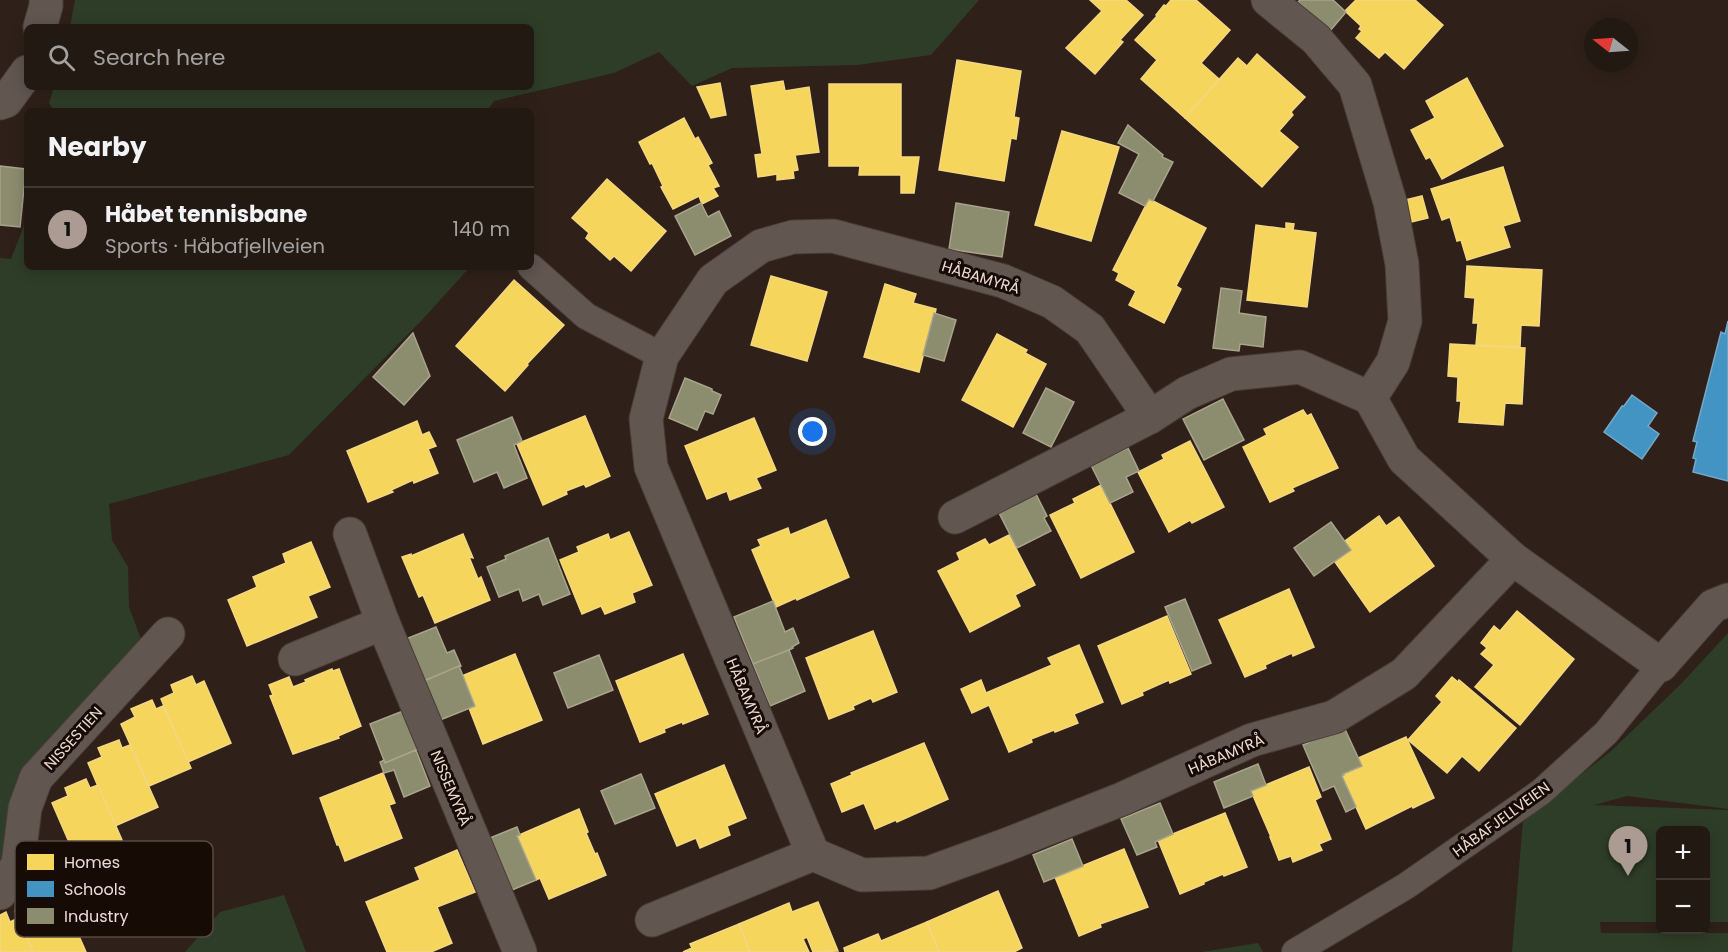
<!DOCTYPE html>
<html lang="en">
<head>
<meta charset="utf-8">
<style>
  body { margin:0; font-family:Poppins,sans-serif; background:#2b221c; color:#f1f3f6 }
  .controls { position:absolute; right:18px; bottom:18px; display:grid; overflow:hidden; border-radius:9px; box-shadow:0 3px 15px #0003 }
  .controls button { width:54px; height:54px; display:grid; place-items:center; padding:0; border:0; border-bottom:2px solid #403833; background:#231913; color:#f1f3f6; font:30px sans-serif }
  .compass { position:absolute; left:1584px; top:18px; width:54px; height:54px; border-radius:50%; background:#231913; box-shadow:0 3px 15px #0003; rotate:287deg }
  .you { position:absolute; left:813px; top:432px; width:21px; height:21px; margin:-15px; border:4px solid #fff; border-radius:50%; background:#1a73e8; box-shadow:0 0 0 9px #1a73e833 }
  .badge { display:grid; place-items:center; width:39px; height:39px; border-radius:50%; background:#ab9b92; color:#111; font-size:20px; font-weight:700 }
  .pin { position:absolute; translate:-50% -50px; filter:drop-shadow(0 2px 3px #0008) }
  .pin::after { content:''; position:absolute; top:32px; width:21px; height:18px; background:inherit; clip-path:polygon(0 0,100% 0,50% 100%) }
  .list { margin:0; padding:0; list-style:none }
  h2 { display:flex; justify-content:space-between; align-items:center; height:78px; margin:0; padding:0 24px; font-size:26px }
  h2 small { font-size:20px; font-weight:400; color:#a3a0a0 }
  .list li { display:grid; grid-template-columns:39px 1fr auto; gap:18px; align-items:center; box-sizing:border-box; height:84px; padding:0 24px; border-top:2px solid #403833 }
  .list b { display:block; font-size:22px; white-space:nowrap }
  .list p { margin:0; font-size:20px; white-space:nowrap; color:#a3a0a0 }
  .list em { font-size:20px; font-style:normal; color:#a3a0a0 }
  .icon { flex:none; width:33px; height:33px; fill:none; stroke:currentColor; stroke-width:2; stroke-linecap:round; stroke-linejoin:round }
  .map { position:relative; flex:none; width:1728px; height:952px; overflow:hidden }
  .search { position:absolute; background:#231913; box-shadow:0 3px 15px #0003; left:24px; top:24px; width:510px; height:66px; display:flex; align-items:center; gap:15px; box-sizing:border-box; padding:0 21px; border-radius:9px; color:#a3a0a0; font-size:22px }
  .panel { position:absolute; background:#231913; box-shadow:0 3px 15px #0003; left:24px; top:108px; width:510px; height:162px; border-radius:9px }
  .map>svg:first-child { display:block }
</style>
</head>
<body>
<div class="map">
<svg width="1728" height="952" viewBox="0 0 1728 952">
  <rect width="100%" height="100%" fill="#2f2119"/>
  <g fill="#2e3d28">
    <polygon points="75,0 979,0 931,55 857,65 732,68 692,86 659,52 614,73 494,101 487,111 54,111 49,103 54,87 531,87 531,27 70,27"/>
    <polygon points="25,223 27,223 27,267 470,267 422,320 289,455 109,504 112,540 128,567 129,607 141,639 136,654 53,746 0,868 0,258 11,259"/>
    <polygon points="1728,633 1728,809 1627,796 1594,805 1728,810 1728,922 1706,922 1706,830 1660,830 1660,922 1600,922 1601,933 1728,933 1728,952 1512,952 1523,820 1611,751 1681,684"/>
    <polygon points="284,895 306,952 185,952 220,912"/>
    <polygon points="1258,943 1263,952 1202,952"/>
  </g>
  <g fill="#f6d55c" stroke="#f4d780" stroke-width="1.5">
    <polygon points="1090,0 1126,0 1143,15 1120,40 1123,42 1095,74 1066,48 1102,11"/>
    <polygon points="1171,0 1196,0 1230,30 1201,63 1219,79 1185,118 1141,79 1157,60 1135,40 1157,16 1156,15 1164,5 1166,6"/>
    <polygon points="1356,0 1415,0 1443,25 1404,69 1385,52 1379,58 1356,38 1362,31 1359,29 1361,26 1345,11"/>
    <polygon points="1257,54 1305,97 1291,112 1293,115 1279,131 1298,147 1262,187 1185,118 1238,58 1247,66"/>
    <polygon points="957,60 1021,71 1014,117 1019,118 1016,139 1011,138 1004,181 939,170"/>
    <polygon points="1467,78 1503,146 1442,179 1430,157 1426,159 1411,130 1435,118 1426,101"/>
    <polygon points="783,81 785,91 809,87 819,152 795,155 798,170 793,171 794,178 777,180 777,174 758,177 755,155 762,154 751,86"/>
    <polygon points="720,83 726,115 711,118 697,87"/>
    <polygon points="829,84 901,84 901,157 919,157 914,193 901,193 901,175 859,175 860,166 829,166"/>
    <polygon points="684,118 695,139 698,137 712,163 708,165 719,186 713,188 718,196 702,204 699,196 673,209 661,187 663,186 652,163 650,164 639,142"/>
    <polygon points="1062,131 1119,147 1091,241 1035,225"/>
    <polygon points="1503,167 1520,221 1503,226 1510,247 1467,260 1461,240 1457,241 1450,217 1442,220 1431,189"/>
    <polygon points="607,179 666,231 631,271 614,256 610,260 586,238 589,233 572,218"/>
    <polygon points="1422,196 1428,218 1411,222 1405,200"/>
    <polygon points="1149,199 1206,228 1176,286 1181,289 1164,323 1129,305 1136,291 1116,280 1119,273 1113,270"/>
    <polygon points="1286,223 1294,224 1293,230 1316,233 1307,307 1247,300 1256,225 1286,229"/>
    <polygon points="1467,266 1542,270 1539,326 1521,325 1520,347 1476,345 1478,323 1473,323 1475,298 1465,297"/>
    <polygon points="771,276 827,292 807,361 751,345"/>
    <polygon points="514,280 564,325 527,364 528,365 505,391 456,346"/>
    <polygon points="885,284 916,294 913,303 936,309 935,314 934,313 919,372 864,357"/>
    <polygon points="997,334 1027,350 1025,353 1046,364 1013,427 962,400"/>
    <polygon points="1450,344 1525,348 1522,404 1505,403 1503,425 1459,422 1461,401 1457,401 1458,377 1448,376"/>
    <polygon points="1303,410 1307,416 1311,414 1338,468 1292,488 1294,491 1270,502 1243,447 1267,435 1264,429"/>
    <polygon points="585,416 610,476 586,487 584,484 566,491 567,494 543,505 517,444"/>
    <polygon points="754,418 776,470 756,478 761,488 730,500 727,491 707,499 685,446"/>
    <polygon points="417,421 422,435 429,432 436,446 428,449 438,473 414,483 413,480 391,490 393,492 368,502 347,451"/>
    <polygon points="1190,441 1224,507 1192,523 1190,520 1169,532 1138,472 1164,459 1162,455"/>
    <polygon points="1101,485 1134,552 1081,578 1050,515 1075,503 1073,499"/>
    <polygon points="1379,516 1386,526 1399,517 1434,566 1370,612 1335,562 1351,550 1345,541"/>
    <polygon points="826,520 849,577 797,600 796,598 776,607 752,550 761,546 758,540 788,528 790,535"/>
    <polygon points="629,532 652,585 632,593 635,602 605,614 601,606 582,614 560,560 579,552 577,547 608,534 610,540"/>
    <polygon points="463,534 473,558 469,557 478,579 481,577 490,600 435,623 423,595 419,597 402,557 411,554 411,556"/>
    <polygon points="1009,535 1035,585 1015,595 1020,606 970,632 938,571 960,560 957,553 985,539 989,545"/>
    <polygon points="311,542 330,587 308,596 317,617 247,646 228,600 257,587 253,577 286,563 283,554"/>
    <polygon points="1289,589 1314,647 1293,656 1292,653 1265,665 1266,668 1245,677 1219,620"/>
    <polygon points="1517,611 1574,659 1520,725 1475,687 1494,665 1481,654 1487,648 1481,643 1494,626 1500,631"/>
    <polygon points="1167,616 1191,674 1170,683 1169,680 1142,692 1143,695 1122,704 1098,646"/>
    <polygon points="873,631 897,692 873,702 871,698 853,706 854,709 829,719 806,658"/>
    <polygon points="1079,645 1103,702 1074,714 1078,723 1055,732 1054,730 1031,739 1032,742 1009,752 989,705 972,713 961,689 981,680 986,693 1052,665 1048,658"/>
    <polygon points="515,654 542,720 483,744 469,708 475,706 462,676"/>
    <polygon points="683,654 708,714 683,724 682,722 664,729 665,732 640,742 616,681"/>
    <polygon points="332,669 333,671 339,669 361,726 338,736 339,738 293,754 270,696 273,695 269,685 289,677 293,687 306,682 305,680"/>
    <polygon points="192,676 196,685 204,681 231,743 188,762 161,699 174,693 171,685"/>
    <polygon points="1452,677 1458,682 1459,680 1516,728 1479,771 1462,756 1447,773 1408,740 1442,702 1436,696"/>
    <polygon points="152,700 156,709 163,706 191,768 149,786 121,724 135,717 131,709"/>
    <polygon points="1406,737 1434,798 1413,808 1412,806 1366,829 1342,776 1344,775 1343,774 1362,766 1358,758"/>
    <polygon points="119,740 122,748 130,745 158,807 115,826 88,763 102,757 98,748"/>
    <polygon points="924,743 948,799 897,822 896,820 875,829 864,803 842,812 831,784 852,775 851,773"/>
    <polygon points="724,765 746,818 727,826 730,835 700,848 696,838 677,846 655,794"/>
    <polygon points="1309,767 1321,797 1315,800 1331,839 1319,844 1322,850 1293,862 1291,856 1279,860 1270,837 1271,837 1251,791"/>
    <polygon points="383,773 395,803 389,805 402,838 345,861 339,845 337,845 320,798"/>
    <polygon points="86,779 90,788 98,785 125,847 123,848 125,851 101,862 99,857 79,865 52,803 68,796 65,788"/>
    <polygon points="579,809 588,832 586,833 595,854 597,853 606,875 549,899 540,878 536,880 517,836"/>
    <polygon points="1225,813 1247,867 1224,876 1223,874 1204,882 1204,884 1180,894 1158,840"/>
    <polygon points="1124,849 1148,907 1100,924 1101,927 1079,936 1055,877"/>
    <polygon points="457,850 475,892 437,907 452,943 431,952 387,952 366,902 420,880 415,868"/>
    <polygon points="46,888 50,897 60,893 86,952 33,952 15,911 29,906 25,896"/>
    <polygon points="998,891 1022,948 1014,952 939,952 927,922"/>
    <polygon points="818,902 838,951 813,952 807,937 803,939 809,952 750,952 739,924 789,903 792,912"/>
    <polygon points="6,912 10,922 18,918 33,952 0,952 0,915"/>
    <polygon points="927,922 939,952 845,952 844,948 878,934 881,941"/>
    <polygon points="739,924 750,952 683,952 692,948 690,944"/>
  </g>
  <g fill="#4393c3" stroke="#76a9c8" stroke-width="1.5">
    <polygon points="1728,321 1728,481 1693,472 1696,459 1693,458 1697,442 1693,441 1721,332 1725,334"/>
    <polygon points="1632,395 1657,413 1648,426 1659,434 1642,459 1604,432 1622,406 1624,406"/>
  </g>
  <g fill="#8c8c6e" stroke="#a9a48c" stroke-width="1.5">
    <polygon points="1300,0 1333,0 1346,12 1330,31 1298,2"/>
    <polygon points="1128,125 1163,155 1162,157 1173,162 1153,201 1149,199 1145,206 1119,193 1139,154 1118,143"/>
    <polygon points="0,166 26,169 20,227 0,225"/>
    <polygon points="701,203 708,217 719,211 731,236 695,255 675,216"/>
    <polygon points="956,203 1009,212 1002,257 949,249"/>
    <polygon points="1221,288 1242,291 1239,313 1266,317 1263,347 1240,344 1239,351 1213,348"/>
    <polygon points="934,313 956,320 944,361 923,355"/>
    <polygon points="413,333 430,376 404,405 373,377"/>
    <polygon points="685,378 712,389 712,391 721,395 713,414 705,411 697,430 669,418"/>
    <polygon points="1046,388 1074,402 1051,447 1023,433"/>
    <polygon points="1223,399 1244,440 1204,460 1183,419"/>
    <polygon points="512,417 522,441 514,445 527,478 504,488 497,472 474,482 457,440"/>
    <polygon points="1128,448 1139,471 1126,477 1133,492 1110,503 1091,465"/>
    <polygon points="1035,492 1047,516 1044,518 1051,531 1017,548 998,511"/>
    <polygon points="1331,522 1351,550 1314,576 1294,548"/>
    <polygon points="548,538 570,594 543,605 539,594 523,601 519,589 499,597 487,567 506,559 505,556"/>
    <polygon points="1185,599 1211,663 1192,671 1165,607"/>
    <polygon points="773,601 785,632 793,628 799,643 792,647 793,648 789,650 753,664 734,617"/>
    <polygon points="436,627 447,653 454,650 461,666 424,681 406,639"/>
    <polygon points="789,650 805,691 770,706 753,664"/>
    <polygon points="599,655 613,690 568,708 554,673"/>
    <polygon points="459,666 475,706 440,720 424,681"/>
    <polygon points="403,711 418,749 385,763 370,724"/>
    <polygon points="1344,727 1362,766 1343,774 1344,775 1342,776 1356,807 1346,812 1334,786 1323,791 1303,745"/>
    <polygon points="416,750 430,786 404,797 394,770 384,773 380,762 384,760 385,763"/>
    <polygon points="1258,764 1266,785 1251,791 1253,796 1224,808 1214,782"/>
    <polygon points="641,774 655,808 615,824 601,791"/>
    <polygon points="1160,803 1173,834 1155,842 1157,847 1137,855 1121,819"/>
    <polygon points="517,827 520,835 517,836 536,880 512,890 490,838"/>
    <polygon points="1072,839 1083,866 1044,882 1033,855"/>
  </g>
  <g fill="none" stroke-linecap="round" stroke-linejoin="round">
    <defs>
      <g id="service">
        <polyline points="531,267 586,316 662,356"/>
        <polyline points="1295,952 1406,886 1541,792 1606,733 1661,665"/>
      </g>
      <g id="minor">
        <polyline points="1268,0 1316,39 1355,85 1390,202 1402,264 1405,321 1393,362 1370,398"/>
        <polyline points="40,27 46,6 46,0"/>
        <polyline points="0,103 6,101 27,72"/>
        <polyline points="1150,417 1090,329 1052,302 1003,281 833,236 793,237 761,246 713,280 662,356 646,419 651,467 813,854 862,875 929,873 1006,845 1122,799 1252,740 1334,717 1404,674 1513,559"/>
        <polyline points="955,517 1150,417 1187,393 1231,374 1300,367 1370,398 1404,459 1513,559 1661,665"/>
        <polyline points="350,534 383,623 520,952"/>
        <polyline points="295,659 383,623"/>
        <polyline points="0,893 18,864 25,808 36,778 168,634"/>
        <polyline points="652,920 813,854"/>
      </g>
      <polyline id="tertiary" points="1661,665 1713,606 1728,600"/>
    </defs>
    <use href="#service" stroke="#493d38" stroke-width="28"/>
    <use href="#minor" stroke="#493d38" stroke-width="35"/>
    <use href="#tertiary" stroke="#493d38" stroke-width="35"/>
    <use href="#service" stroke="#615650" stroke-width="26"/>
    <use href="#minor" stroke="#615650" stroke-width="33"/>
    <use href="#tertiary" stroke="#615650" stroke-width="33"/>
  </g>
  <g text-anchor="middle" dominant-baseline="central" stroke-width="6" stroke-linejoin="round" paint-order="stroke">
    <g font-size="15" fill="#eedcd3" stroke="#170b06">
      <text transform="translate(981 277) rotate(17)">HÅBAMYRÅ</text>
      <text transform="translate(747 696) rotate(67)">HÅBAMYRÅ</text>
      <text transform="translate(73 738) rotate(-48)">NISSESTIEN</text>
      <text transform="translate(1226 754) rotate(-23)">HÅBAMYRÅ</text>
      <text transform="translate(451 788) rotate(67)">NISSEMYRÅ</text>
      <text transform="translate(1501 819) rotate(-36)">HÅBAFJELLVEIEN</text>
    </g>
  </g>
  <rect x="15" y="841" width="198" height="96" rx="9" fill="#170b06" stroke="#584a44" stroke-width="1.5"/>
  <rect x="27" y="854" width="27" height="16" fill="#f6d55c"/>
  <rect x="27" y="881" width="27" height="16" fill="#4393c3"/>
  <rect x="27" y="908" width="27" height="16" fill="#8c8c6e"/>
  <g font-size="16" fill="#eedcd3">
    <text x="64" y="868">Homes</text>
    <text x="64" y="895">Schools</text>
    <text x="64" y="922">Industry</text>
  </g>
</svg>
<div class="controls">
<button>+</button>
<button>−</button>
</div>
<svg class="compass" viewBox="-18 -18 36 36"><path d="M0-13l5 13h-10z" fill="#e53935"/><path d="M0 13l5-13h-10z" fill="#a3a0a0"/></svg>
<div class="you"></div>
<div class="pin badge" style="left:1628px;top:876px">1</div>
<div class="search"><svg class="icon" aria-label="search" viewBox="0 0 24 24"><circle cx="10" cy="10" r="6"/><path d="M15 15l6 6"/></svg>Search here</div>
<section class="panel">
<h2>Nearby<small></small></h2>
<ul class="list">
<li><span class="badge">1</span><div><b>Håbet tennisbane</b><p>Sports · Håbafjellveien</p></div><em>140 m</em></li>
</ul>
</section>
</div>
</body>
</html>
